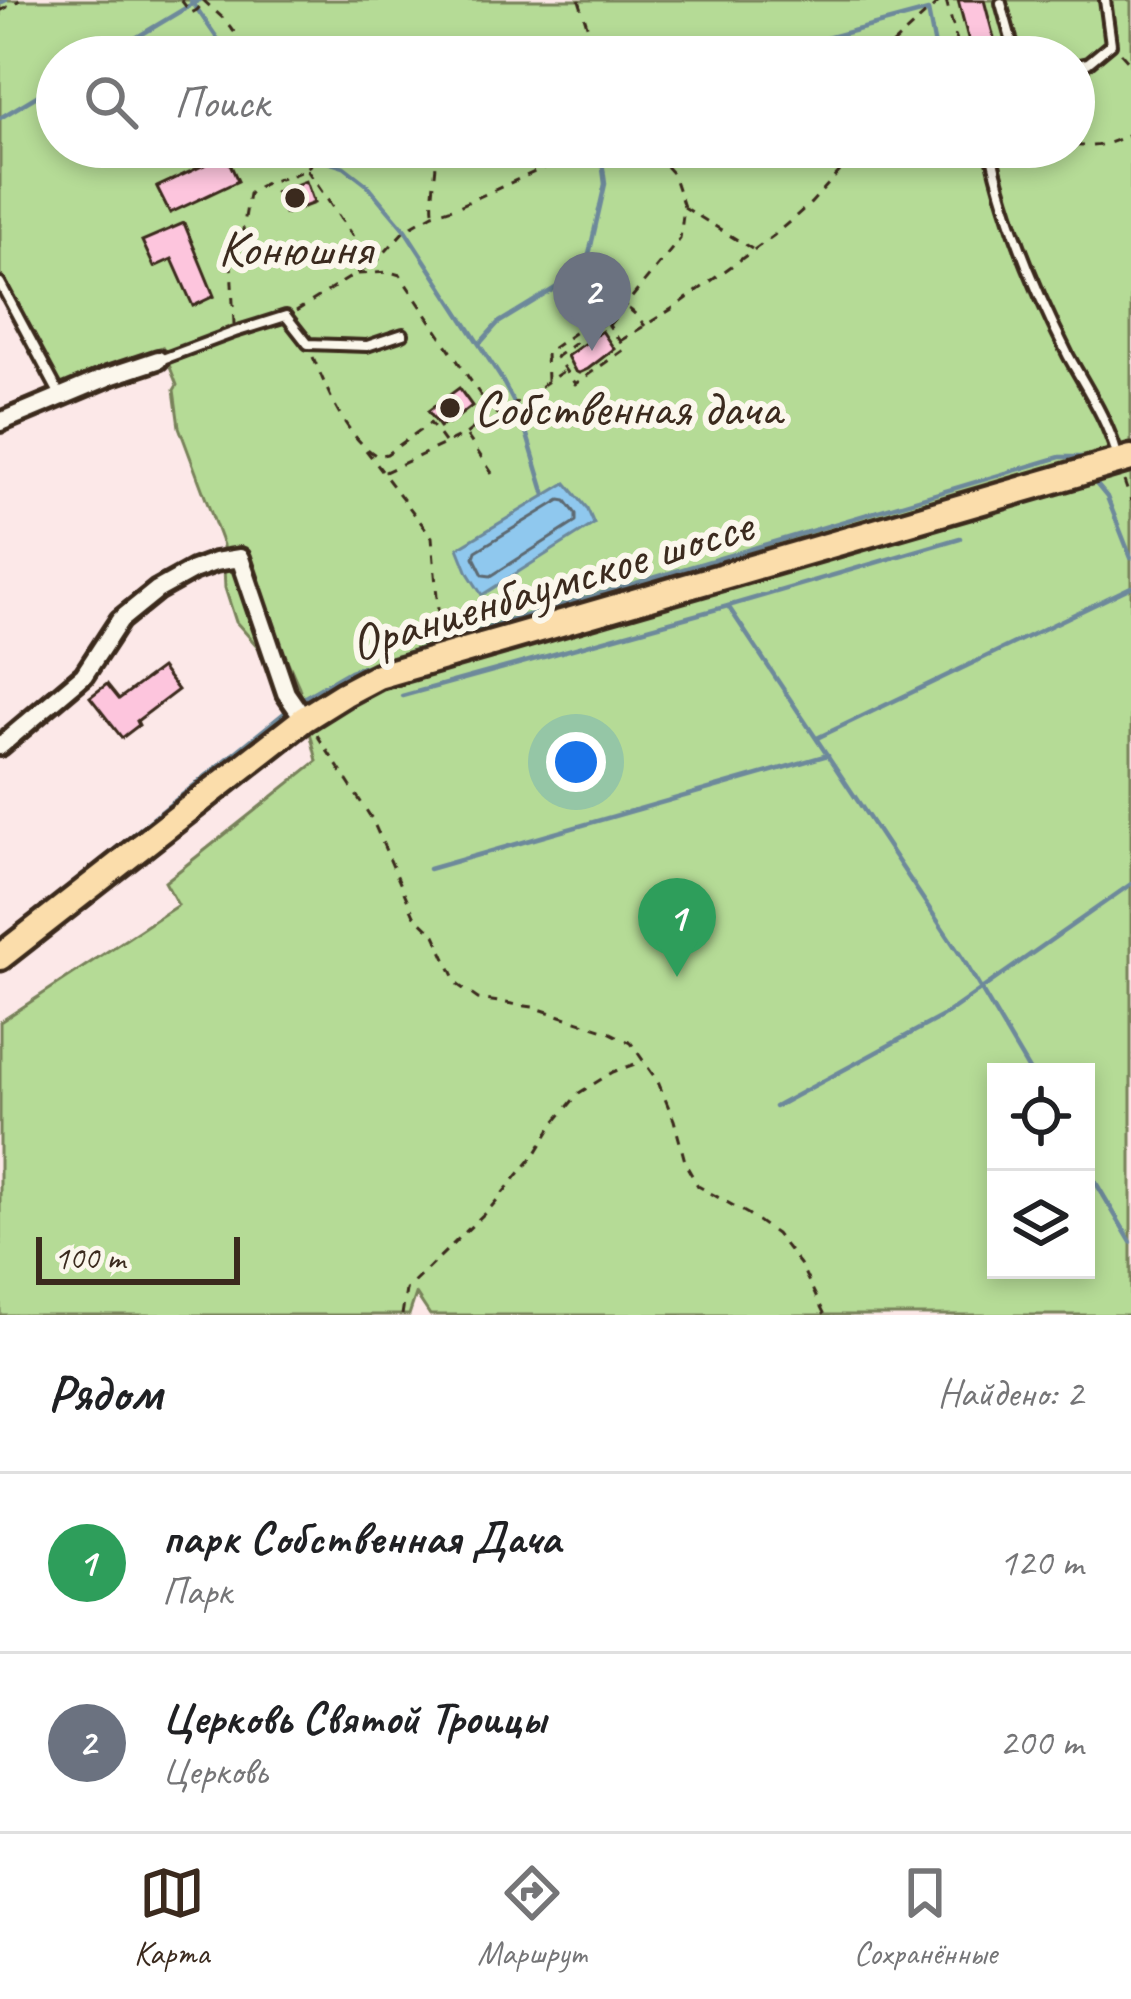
<!DOCTYPE html>
<html lang="ru">
<head>
<meta charset="utf-8">
<style>
  body { margin:0; font-family:Caveat,sans-serif; background:#f2f2f2; color:#202124 }
  .controls { position:absolute; right:36px; bottom:36px; display:grid; overflow:hidden; border-radius:0px; box-shadow:0 6px 18px #0003 }
  .controls button { width:108px; height:108px; display:grid; place-items:center; padding:0; border:0; border-bottom:3px solid #e0e0e0; background:#fff; color:#202124; font:60px sans-serif }
  .scale { position:absolute; left:36px; bottom:30px; width:204px; box-sizing:border-box; padding-left:12px; border:6px solid #3b2a1e; border-top:0; font-size:33px; line-height:42px; white-space:nowrap; color:#3b2a1e; -webkit-text-stroke:9px #fbf7ec; paint-order:stroke }
  .you { position:absolute; left:576px; top:762px; width:42px; height:42px; margin:-30px; border:9px solid #fff; border-radius:50%; background:#1a73e8; box-shadow:0 0 0 18px #1a73e833 }
  .badge { display:grid; place-items:center; width:78px; height:78px; border-radius:50%; background:#3b2a1e; color:#fff; font-size:39px; font-weight:700 }
  .pin { position:absolute; translate:-50% -99px; filter:drop-shadow(0 3px 6px #0008) }
  .pin::after { content:''; position:absolute; top:63px; width:42px; height:36px; background:inherit; clip-path:polygon(0 0,100% 0,50% 100%) }
  .list { margin:0; padding:0; list-style:none }
  h2 { display:flex; justify-content:space-between; align-items:center; height:156px; margin:0; padding:0 48px; font-size:51px }
  h2 small { font-size:39px; font-weight:400; color:#757577 }
  .list li { display:grid; grid-template-columns:78px 1fr auto; gap:36px; align-items:center; box-sizing:border-box; height:180px; padding:0 48px; border-top:3px solid #e0e0e0 }
  .list b { display:block; font-size:45px; white-space:nowrap }
  .list p { margin:0; font-size:39px; white-space:nowrap; color:#757577 }
  .list em { font-size:39px; font-style:normal; color:#757577 }
  .icon { flex:none; width:66px; height:66px; fill:none; stroke:currentColor; stroke-width:2; stroke-linecap:round; stroke-linejoin:round }
  .map { position:relative; flex:none; width:1131px; height:1315px; overflow:hidden }
  .search { position:absolute; background:#fff; box-shadow:0 6px 18px #0003; left:36px; right:36px; top:36px; height:132px; display:flex; align-items:center; gap:30px; box-sizing:border-box; padding:0 42px; border-radius:66px; color:#757577; font-size:45px }
  .sheet { height:516px; background:#fff }
  nav { display:flex; justify-content:space-around; align-items:center; box-sizing:border-box; height:168px; border-top:3px solid #e0e0e0; background:#fff; font-size:33px; color:#757577 }
  nav a { display:grid; justify-items:center; gap:6px }
  nav .on { color:#3b2a1e }
  .map>svg:first-child { display:block }
</style>
</head>
<body>
<div class="map">
<svg width="1131" height="1315" viewBox="0 0 1131 1315">
  <rect width="100%" height="100%" fill="#fce8e8"/>
  <filter id="ink" filterUnits="userSpaceOnUse"><feTurbulence type="fractalNoise" baseFrequency=".00833" numOctaves="2"/><feDisplacementMap in="SourceGraphic" scale="24" xChannelSelector="R" yChannelSelector="G"/><feConvolveMatrix kernelMatrix="1 2 1 2 8 2 1 2 1" color-interpolation-filters="sRGB"/></filter>
  <g filter="url(#ink)">
    <path fill="#b5db96" stroke="#78825a" stroke-width="3" fill-rule="evenodd" d="M 0,0 L 1131,0 L 1131,1315 L 430,1315 L 416,1294 L 409,1315 L 0,1315 L 0,1022 L 178,905 L 165,882 L 317,761 L 299,687 L 280,644 L 259,648 L 236,622 L 225,588 L 223,545 L 179,427 L 174,390 L 177,385 L 162,347 L 60,387 L 0,274 ZM 57,57 L 1074,57 L 1074,147 L 57,147 ZM 996,1072 L 1086,1072 L 1086,1270 L 996,1270 Z"/>
    <polygon fill="#8fc8ee" stroke="#6d899b" stroke-width="3" points="566,483 587,508 594,524 482,595 468,573 458,548"/>
    <g fill="none" stroke-linecap="round" stroke-linejoin="round">
      <polygon stroke="#5d6971" stroke-width="3" points="560,500 566,501 576,514 576,522 491,576 483,575 474,557 476,551"/>
      <g stroke="#6d899b" stroke-width="4.5">
        <polyline points="191,0 230,57"/>
        <polyline points="0,3 6,0"/>
        <polyline points="104,57 199,0"/>
        <polyline points="755,57 928,11 937,57"/>
        <polyline points="0,118 57,84"/>
        <polyline points="300,147 322,160 344,167 366,184 405,230 501,378 522,418 545,495"/>
        <polyline points="481,342 498,323 562,284 588,259 605,184 602,161 596,147"/>
        <polyline points="1093,480 1107,497 1131,558"/>
        <polyline points="728,606 963,959 1030,1072"/>
        <polyline points="402,696 728,606 960,538"/>
        <polyline points="305,697 350,671 515,619 1060,457 1083,457"/>
        <polyline points="817,738 1131,587"/>
        <polyline points="429,869 828,755"/>
        <polyline points="74,882 288,710"/>
        <polyline points="775,1107 943,1016 1131,884"/>
        <polyline points="1086,1166 1131,1242"/>
      </g>
    </g>
    <g fill="#fdc5dd" stroke="#3b2a1e" stroke-width="3">
      <polygon points="958,0 984,0 999,57 973,57"/>
      <polygon points="226,155 238,181 170,213 157,187"/>
      <polygon points="306,181 314,203 285,214 276,192"/>
      <polygon points="184,223 214,296 193,306 172,259 154,267 142,241"/>
      <polygon points="602,331 614,349 588,369 579,373 575,371 567,356"/>
      <polygon points="459,388 472,406 449,424 447,422 440,427 428,411"/>
      <polygon points="161,668 178,690 137,721 139,725 122,738 90,697 107,684 119,699"/>
    </g>
    <g fill="none" stroke-linecap="round" stroke-linejoin="round">
      <defs>
        <g id="lane">
          <polyline points="1001,3 1016,57"/>
          <polyline points="1074,66 1088,63 1111,44 1105,0"/>
          <path d="M 990,147 C 1005,219 1035,290 1068,355 C 1086,388 1107,418 1117,455"/>
          <polyline points="0,283 60,395"/>
          <polyline points="160,360 235,332 286,316 308,344 367,346 403,334"/>
        </g>
        <g id="street">
          <polyline points="0,422 110,376 158,360"/>
          <polyline points="0,746 84,675 120,620 157,590 193,570 215,562 240,558 286,693 304,719"/>
        </g>
        <polyline id="primary" points="0,957 304,719 344,694 378,676 1131,458"/>
      </defs>
      <use href="#lane" stroke="#3b2a1e" stroke-width="16"/>
      <use href="#street" stroke="#3b2a1e" stroke-width="26"/>
      <use href="#primary" stroke="#3b2a1e" stroke-width="33"/>
      <g stroke="#3b2a1e" stroke-width="3" stroke-dasharray="9 9" stroke-linecap="butt">
        <polyline points="181,0 191,13 197,10 204,2"/>
        <polyline points="203,0 225,20 253,57"/>
        <polyline points="579,0 597,57"/>
        <polyline points="946,0 961,57"/>
        <polyline points="0,11 20,0"/>
        <polyline points="1121,53 1131,64"/>
        <polyline points="879,57 941,0"/>
        <path d="M 1074,145 C 1096,149 1112,143 1131,133"/>
        <polyline points="307,170 360,247 378,260"/>
        <polyline points="684,207 752,249"/>
        <path d="M 433,211 C 431,189 438,169 436,147"/>
        <polyline points="358,274 390,272 400,275 491,411"/>
        <polyline points="296,311 378,260 405,230 433,214 459,206 590,147"/>
        <polygon points="606,321 625,349 575,384 556,357"/>
        <path d="M 234,324 L 231,263 L 242,236 L 249,194 C 265,178 286,181 305,169 C 313,164 319,154 326,147"/>
        <polyline points="609,325 680,239 684,207 673,174 648,147"/>
        <polyline points="620,341 675,307 773,236 811,203 841,170 850,147"/>
        <path d="M 313,357 C 328,391 344,435 377,456 L 387,454 L 430,423 L 444,442"/>
        <path d="M 547,381 L 546,353 L 614,305 C 630,305 636,315 645,326"/>
        <polyline points="467,436 492,473"/>
        <polyline points="366,450 382,471"/>
        <polyline points="1124,481 1131,501"/>
        <polyline points="440,634 432,537 383,473 466,434 492,413 500,414 565,370"/>
        <polyline points="317,735 372,819 414,915 435,935 458,985 478,999 533,1007 607,1031 631,1043 658,1082 674,1120 686,1165 698,1186 748,1214 776,1234 800,1264 825,1315"/>
        <polyline points="402,1315 406,1290 492,1206 536,1153 554,1123 579,1093 613,1072 643,1061"/>
      </g>
      <use href="#lane" stroke="#fbf7ec" stroke-width="8"/>
      <use href="#street" stroke="#fbf7ec" stroke-width="16"/>
      <use href="#primary" stroke="#fbddab" stroke-width="24"/>
    </g>
  </g>
  <g fill="#3b2a1e" stroke="#fbf7ec" stroke-width="4.5">
    <circle cx="295" cy="198" r="12"/>
    <circle cx="450" cy="408" r="12"/>
  </g>
  <g text-anchor="middle" dominant-baseline="central" stroke-width="12" stroke-linejoin="round" paint-order="stroke">
    <g font-size="51" fill="#3b2a1e" stroke="#fbf7ec">
      <text x="295" y="248">Конюшня</text>
      <text x="474" y="408" text-anchor="start">Собственная дача</text>
    </g>
    <g font-size="51" fill="#3b2a1e" stroke="#fbf7ec">
      <text transform="translate(551 584) rotate(-17)">Ораниенбаумское шоссе</text>
    </g>
  </g>
</svg>
<div class="controls">
<button><svg class="icon" aria-label="locate" viewBox="0 0 24 24"><circle cx="12" cy="12" r="6"/><path d="M12 2v4M12 18v4M2 12h4M18 12h4"/></svg></button>
<button><svg class="icon" aria-label="layers" viewBox="0 0 24 24"><path d="M12 4l9 5-9 5-9-5zM3 14l9 5 9-5"/></svg></button>
</div>
<div class="scale">100 m</div>
<div class="you"></div>
<div class="pin badge" style="left:677px;top:977px;background:#2e9e5b">1</div>
<div class="pin badge" style="left:592px;top:351px;background:#6b7280">2</div>
<div class="search"><svg class="icon" aria-label="search" viewBox="0 0 24 24"><circle cx="10" cy="10" r="6"/><path d="M15 15l6 6"/></svg>Поиск</div>
</div>
<section class="sheet">
<h2>Рядом<small>Найдено: 2</small></h2>
<ul class="list">
<li><span class="badge" style="background:#2e9e5b">1</span><div><b>парк Собственная Дача</b><p>Парк</p></div><em>120 m</em></li>
<li><span class="badge" style="background:#6b7280">2</span><div><b>Церковь Святой Троицы</b><p>Церковь</p></div><em>200 m</em></li>
</ul>
</section>
<nav>
<a class="on"><svg class="icon" aria-label="map" viewBox="0 0 24 24"><path d="M3 6l6-2 6 2 6-2v14l-6 2-6-2-6 2zM9 4v14M15 6v14"/></svg>Карта</a>
<a><svg class="icon" aria-label="directions" viewBox="0 0 24 24"><path d="M12 3l9 9-9 9-9-9zM9 14v-3h6M13 9l2 2-2 2"/></svg>Маршрут</a>
<a><svg class="icon" aria-label="saved" viewBox="0 0 24 24"><path d="M7 4h10v16l-5-4-5 4z"/></svg>Сохранённые</a>
</nav>
</body>
</html>
